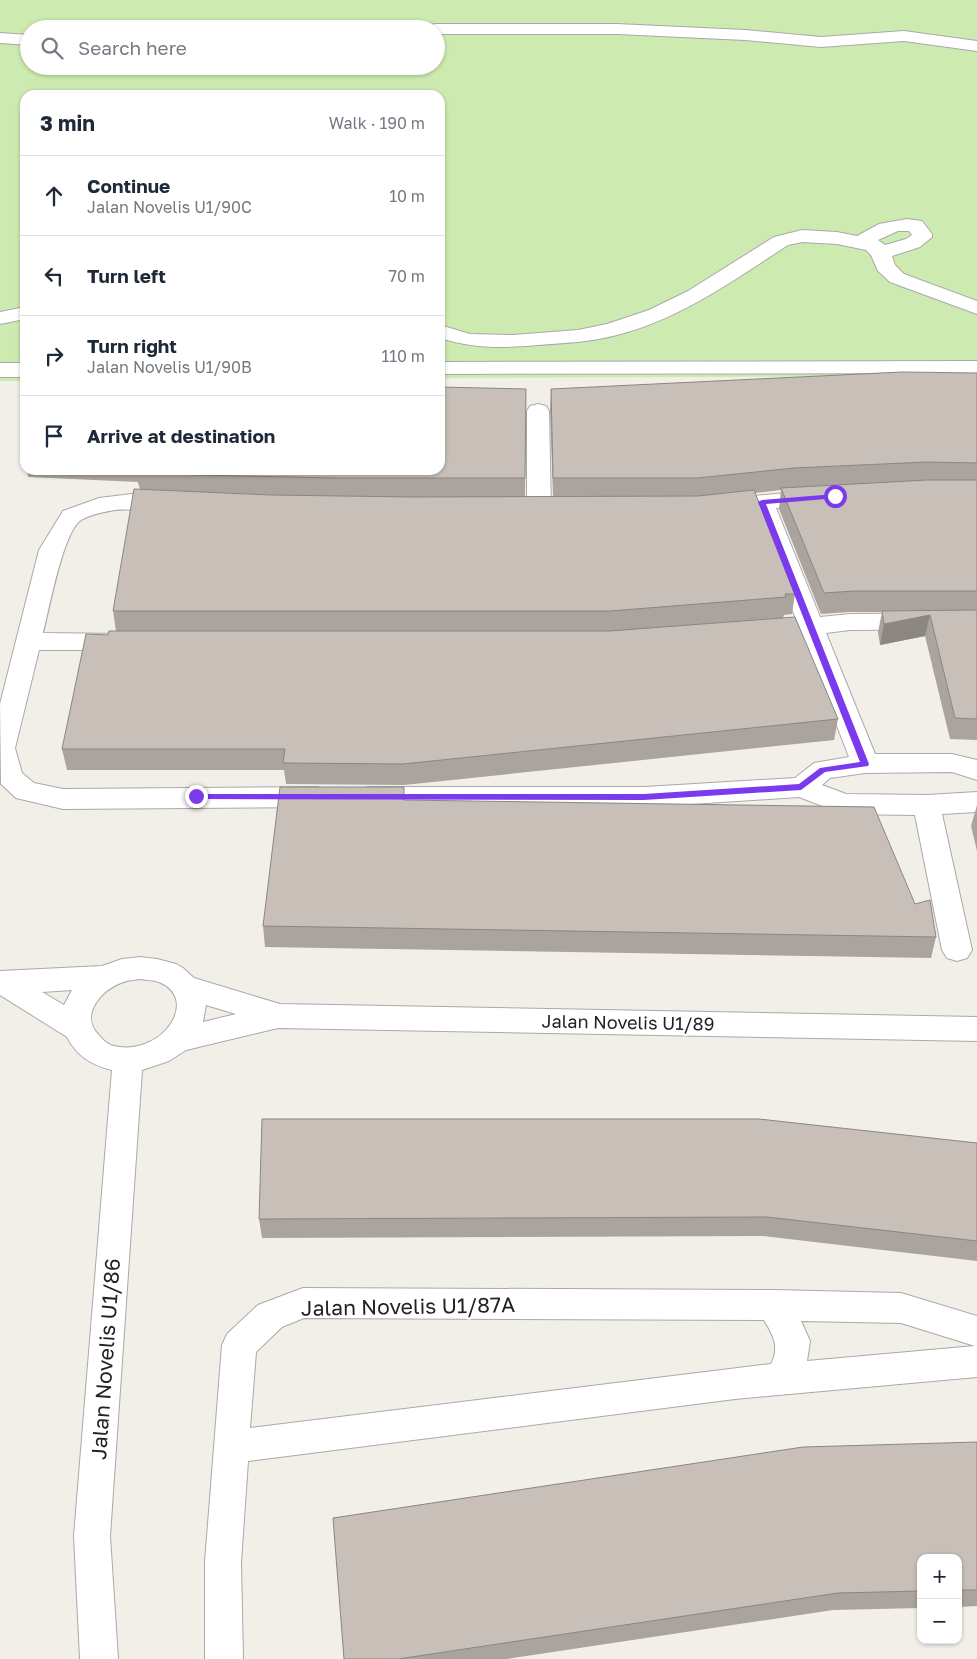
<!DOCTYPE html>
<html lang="en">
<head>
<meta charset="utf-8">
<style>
  body { margin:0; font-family:"Golos Text",sans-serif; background:#f6f6f7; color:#1f2937 }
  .controls { position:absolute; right:15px; bottom:15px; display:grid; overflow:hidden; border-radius:10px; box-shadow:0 1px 4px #0004 }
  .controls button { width:45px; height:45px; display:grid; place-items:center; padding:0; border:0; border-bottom:1px solid #e0e1e3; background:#fff; color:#1f2937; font:25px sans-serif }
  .stop { position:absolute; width:15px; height:15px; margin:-11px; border:4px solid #7c3aed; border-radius:50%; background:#fff }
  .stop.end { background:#7c3aed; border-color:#fff; box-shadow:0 1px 5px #0008 }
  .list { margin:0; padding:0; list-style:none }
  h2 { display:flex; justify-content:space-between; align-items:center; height:65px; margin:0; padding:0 20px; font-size:21px }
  h2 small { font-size:16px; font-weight:400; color:#747a83 }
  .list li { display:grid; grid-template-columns:32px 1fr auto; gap:15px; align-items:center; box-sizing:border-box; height:80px; padding:0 20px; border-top:1px solid #e0e1e3 }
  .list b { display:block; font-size:19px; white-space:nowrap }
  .list p { margin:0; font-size:16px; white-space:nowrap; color:#747a83 }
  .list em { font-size:16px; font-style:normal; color:#747a83 }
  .icon { flex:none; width:28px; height:28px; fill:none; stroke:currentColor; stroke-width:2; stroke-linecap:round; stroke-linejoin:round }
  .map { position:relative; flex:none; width:977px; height:1659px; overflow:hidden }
  .search { position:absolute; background:#fff; box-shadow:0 1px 4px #0004; left:20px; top:20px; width:425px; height:55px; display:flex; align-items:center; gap:12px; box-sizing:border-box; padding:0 18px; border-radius:28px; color:#747a83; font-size:19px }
  .panel { position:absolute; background:#fff; box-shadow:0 1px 4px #0004; left:20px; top:90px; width:425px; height:385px; border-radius:15px }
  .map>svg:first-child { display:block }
</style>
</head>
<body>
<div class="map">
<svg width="977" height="1659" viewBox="0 0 977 1659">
  <rect width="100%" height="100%" fill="#f2efe9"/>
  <path fill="#cdebb0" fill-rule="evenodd" d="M 0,0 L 977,0 L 977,376 L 440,378 L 440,95 L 25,95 L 25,381 L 0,381 ZM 29,29 L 436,29 L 436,66 L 29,66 Z"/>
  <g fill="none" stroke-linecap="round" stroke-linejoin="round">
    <defs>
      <g id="minor">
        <polygon points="436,24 617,24 745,30 821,37 904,31 977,41 977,51 904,41 821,47 745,40 617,34 436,34 436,29 427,29 430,25"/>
        <polygon points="0,33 29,35 29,45 0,43"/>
        <path d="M 907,219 L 922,221 L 932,234 L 932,237 L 920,247 L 892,256 L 895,265 L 904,274 L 977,301 L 977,314 L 890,282 L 878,271 L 871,255 L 866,250 L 837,244 L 802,242 L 788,245 C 734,280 680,319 617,335 C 591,342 564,343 538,345 C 502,348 475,349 440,338 L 440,325 L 470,334 L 513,335 L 578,330 L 607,324 L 649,310 L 688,291 L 774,237 L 802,230 L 837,232 L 857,236 L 879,224 ZM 898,231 L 909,231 L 912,235 L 906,239 L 885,245 L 878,240 Z"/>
        <polygon points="25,307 25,319 0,324 0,312"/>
        <polygon points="977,361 977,373 440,374 440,362"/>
        <rect x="0" y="363" width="25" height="14"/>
        <polygon points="538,404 546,406 549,411 551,508 547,513 539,515 531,513 527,508 527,411 530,406"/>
        <polygon points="818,490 826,492 830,497 826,502 776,508 820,617 850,614 977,613 977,629 850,630 826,633 875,754 952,754 977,760 977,780 952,772 865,773 830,778 822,785 846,794 927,795 977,792 977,812 942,814 972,950 967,958 957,961 947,958 942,950 915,815 843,814 799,797 645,807 368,807 358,804 354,797 358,790 368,787 645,787 795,778 814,763 849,757 802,635 762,639 753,637 750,631 753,625 796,619 754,510 721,513 713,511 709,506 713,501 721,499"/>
        <path d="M 132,494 L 176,498 L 180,503 L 176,508 C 157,513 135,508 115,510 C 104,512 91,514 81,520 C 63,532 49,610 43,633 L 122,634 L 131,636 L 135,642 L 131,648 L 122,650 L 39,650 L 15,748 L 22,773 L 34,783 L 63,789 L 317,787 L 327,790 L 331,797 L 327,804 L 317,807 L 63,809 L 16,798 L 1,784 L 0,704 L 39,550 L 63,511 L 99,498 Z"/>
        <path d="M 140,957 L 157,959 L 176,964 L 183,968 L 194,978 L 280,1004 L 977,1017 L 977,1041 L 278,1028 L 186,1050 L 169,1061 L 142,1070 L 110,1536 L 118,1659 L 80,1659 L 74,1536 L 112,1070 C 91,1065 77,1056 67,1037 L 0,995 L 0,971 L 102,966 L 122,959 ZM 140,979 C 146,980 153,980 159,982 C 201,999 162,1057 114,1046 C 108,1045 103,1040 99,1035 C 79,1016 101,990 121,983 C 127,980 134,980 140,979 ZM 72,990 L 64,1005 L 42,992 ZM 206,1005 L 236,1014 L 203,1022 Z"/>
        <path d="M 303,1288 L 773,1290 L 901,1293 L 977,1316 L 977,1377 L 735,1399 L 248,1461 L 241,1562 L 243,1659 L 205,1659 L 205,1562 L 222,1345 L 227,1334 L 258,1305 ZM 304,1318 L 764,1320 C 773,1335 780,1347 771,1364 L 250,1428 L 256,1352 L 282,1327 ZM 801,1321 L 901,1323 L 975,1346 L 807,1361 L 810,1341 Z"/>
      </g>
    </defs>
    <use href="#minor" stroke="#a9a9a9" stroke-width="2"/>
    <use href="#minor" fill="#fff" fill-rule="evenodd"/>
  </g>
  <g fill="#aba49e">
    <polygon points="977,373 977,740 950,739 925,636 880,645 878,632 882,612 850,612 821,614 779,509 781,490 755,493 795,594 792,614 784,615 783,618 838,719 834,740 404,785 286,784 284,770 67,770 62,749 108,635 116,631 113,611 140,490 138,482 28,477 27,470 440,470 526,389 525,497 553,497 550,410 551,389"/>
    <polygon points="977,805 977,851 971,826"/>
    <polygon points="915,904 936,937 931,958 265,947 263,926"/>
    <polygon points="977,1143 977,1261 763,1236 262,1238 259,1219"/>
    <polygon points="977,1442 977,1606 958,1607 958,1558 921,1558 921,1608 833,1610 507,1659 344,1659"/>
  </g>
  <polygon fill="#8b8681" points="930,615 925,636 880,645 884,624"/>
  <g fill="#c7bfb8" stroke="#8b8681">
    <polygon points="902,372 977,373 977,463 927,462 794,468 698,478 553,478 551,389"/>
    <polygon points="440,387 526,389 525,478 336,478 196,475 137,472 137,470 440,470"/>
    <polygon points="927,480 977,480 977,591 854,591 824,593 781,488"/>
    <polygon points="134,489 271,495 413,497 698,496 754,490 795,594 785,594 786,597 610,611 113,611"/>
    <polygon points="977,610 977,719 955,718 930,615 884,624 882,611"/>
    <polygon points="795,617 838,719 403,764 283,763 285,749 62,749 86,634 108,635 109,631 610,631"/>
    <polygon points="280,787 404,787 404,800 874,807 915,904 930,900 936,937 263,926"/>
    <polygon points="262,1119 759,1119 977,1143 977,1241 767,1217 259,1219"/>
    <polygon points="977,1442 977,1590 958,1590 958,1558 921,1558 921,1591 838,1593 398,1659 344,1659 333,1518 803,1447"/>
  </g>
  <polygon fill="#7c3aed" points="835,494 839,496 838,498 766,504 869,764 868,766 825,772 801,790 644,800 196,799 192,796 196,794 644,794 799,784 820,768 860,762 758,502 762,500"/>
  <g text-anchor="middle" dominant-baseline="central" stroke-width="4.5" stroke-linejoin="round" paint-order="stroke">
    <g font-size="18" fill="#222" stroke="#fff">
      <text transform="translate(628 1022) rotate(1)">Jalan Novelis U1/89</text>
    </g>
    <g font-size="21" fill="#222" stroke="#fff">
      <text transform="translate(408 1306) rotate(-1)">Jalan Novelis U1/87A</text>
      <text transform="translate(105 1359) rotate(-86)">Jalan Novelis U1/86</text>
    </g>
  </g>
</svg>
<div class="controls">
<button>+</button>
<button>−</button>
</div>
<div class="stop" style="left:835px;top:496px"></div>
<div class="stop end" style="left:196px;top:796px"></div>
<div class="search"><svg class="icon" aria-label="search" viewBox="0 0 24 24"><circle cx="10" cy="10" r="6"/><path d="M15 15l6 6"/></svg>Search here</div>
<section class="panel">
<h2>3 min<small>Walk · 190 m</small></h2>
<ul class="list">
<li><svg class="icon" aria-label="ahead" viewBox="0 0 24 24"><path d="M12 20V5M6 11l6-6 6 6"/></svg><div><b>Continue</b><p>Jalan Novelis U1/90C</p></div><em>10 m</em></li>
<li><svg class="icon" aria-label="left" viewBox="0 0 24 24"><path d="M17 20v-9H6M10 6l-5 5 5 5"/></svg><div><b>Turn left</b></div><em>70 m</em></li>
<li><svg class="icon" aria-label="right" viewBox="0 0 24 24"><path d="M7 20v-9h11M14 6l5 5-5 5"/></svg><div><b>Turn right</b><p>Jalan Novelis U1/90B</p></div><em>110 m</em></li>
<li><svg class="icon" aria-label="arrive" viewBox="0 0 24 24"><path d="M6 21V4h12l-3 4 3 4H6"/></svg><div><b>Arrive at destination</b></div></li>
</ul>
</section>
</div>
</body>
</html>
